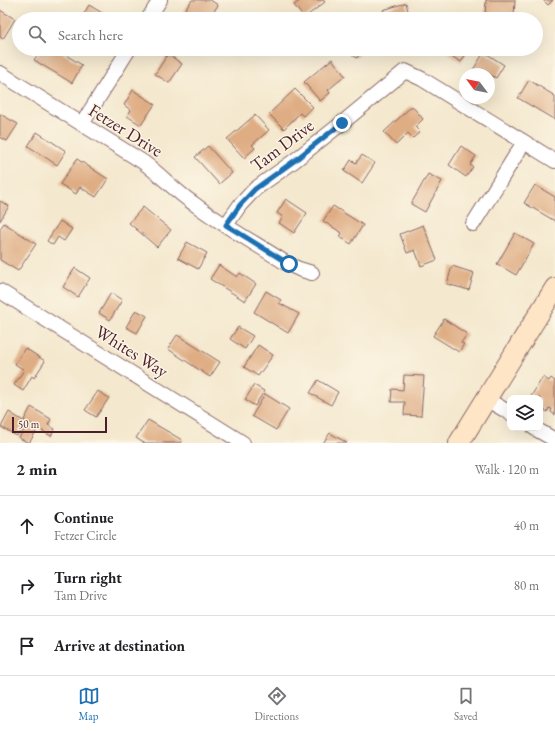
<!DOCTYPE html>
<html lang="en">
<head>
<meta charset="utf-8">
<style>
  body { margin:0; font-family:"EB Garamond",serif; background:#f6f6f6; color:#202124 }
  .controls { position:absolute; right:12px; bottom:12px; display:grid; overflow:hidden; border-radius:8px; box-shadow:0 4px 16px #0002 }
  .controls button { width:36px; height:36px; display:grid; place-items:center; padding:0; border:0; border-bottom:1px solid #e0e0e0; background:#fff; color:#202124; font:20px sans-serif }
  .compass { position:absolute; left:459px; top:68px; width:36px; height:36px; border-radius:50%; background:#fff; box-shadow:0 4px 16px #0002; rotate:302deg }
  .scale { position:absolute; left:12px; bottom:10px; width:95px; box-sizing:border-box; padding-left:4px; border:2px solid #4a1f2b; border-top:0; font-size:11px; line-height:14px; white-space:nowrap; color:#4a1f2b; -webkit-text-stroke:3px #fcf5e5; paint-order:stroke }
  .stop { position:absolute; width:12px; height:12px; margin:-9px; border:3px solid #1f6fb2; border-radius:50%; background:#fff }
  .stop.end { background:#1f6fb2; border-color:#fff; box-shadow:0 1px 4px #0008 }
  .list { margin:0; padding:0; list-style:none }
  h2 { display:flex; justify-content:space-between; align-items:center; height:52px; margin:0; padding:0 16px; font-size:17px }
  h2 small { font-size:13px; font-weight:400; color:#757577 }
  .list li { display:grid; grid-template-columns:26px 1fr auto; gap:12px; align-items:center; box-sizing:border-box; height:60px; padding:0 16px; border-top:1px solid #e0e0e0 }
  .list b { display:block; font-size:15px; white-space:nowrap }
  .list p { margin:0; font-size:13px; white-space:nowrap; color:#757577 }
  .list em { font-size:13px; font-style:normal; color:#757577 }
  .icon { flex:none; width:22px; height:22px; fill:none; stroke:currentColor; stroke-width:2; stroke-linecap:round; stroke-linejoin:round }
  .map { position:relative; flex:none; width:555px; height:443px; overflow:hidden }
  .search { position:absolute; background:#fff; box-shadow:0 4px 16px #0002; left:12px; right:12px; top:12px; height:44px; display:flex; align-items:center; gap:10px; box-sizing:border-box; padding:0 14px; border-radius:22px; color:#757577; font-size:15px }
  .sheet { height:232px; background:#fff }
  nav { display:flex; justify-content:space-around; align-items:center; box-sizing:border-box; height:56px; border-top:1px solid #e0e0e0; background:#fff; font-size:11px; color:#757577 }
  nav a { display:grid; justify-items:center; gap:2px }
  nav .on { color:#1f6fb2 }
  .map>svg:first-child { display:block }
</style>
</head>
<body>
<div class="map">
<svg width="555" height="443" viewBox="0 0 555 443">
  <rect width="100%" height="100%" fill="#fcf5e5"/>
  <filter id="ink" filterUnits="userSpaceOnUse"><feTurbulence type="fractalNoise" baseFrequency=".025" numOctaves="2"/><feDisplacementMap in="SourceGraphic" scale="8" xChannelSelector="R" yChannelSelector="G"/><feConvolveMatrix kernelMatrix="1 2 1 2 8 2 1 2 1" color-interpolation-filters="sRGB"/></filter>
  <filter id="wash" filterUnits="userSpaceOnUse"><feTurbulence type="fractalNoise" baseFrequency=".012" numOctaves="4" result="noise"/><feDisplacementMap in="SourceGraphic" scale="16" xChannelSelector="R" yChannelSelector="G"/><feGaussianBlur stdDeviation="0.9" result="paint"/><feColorMatrix in="noise" values="0 0 0 0 0 0 0 0 0 0 0 0 0 0 0 0 0 1.4 0 .05"/><feComposite in="paint" operator="in"/></filter>
  <g filter="url(#wash)">
    <rect width="100%" height="100%" fill="#f4e8ce"/>
    <g id="blocks">
      <g fill="#dfad84">
        <polygon points="192,0 210,0 218,5 209,19 196,19 184,11"/>
        <polygon points="301,0 323,0 325,2 304,18 294,5"/>
        <polygon points="486,0 515,0 514,17 485,15"/>
        <polygon points="543,0 553,0 548,5"/>
        <polygon points="406,3 410,19 386,19 383,10"/>
        <polygon points="89,5 112,19 81,19"/>
        <polygon points="0,10 15,19 3,39 0,37"/>
        <polygon points="226,14 234,19 222,19"/>
        <polygon points="42,49 48,52 50,49 56,49 82,65 72,83 34,60"/>
        <polygon points="344,49 363,49 357,58"/>
        <polygon points="445,49 469,49 461,62 448,54 450,52"/>
        <polygon points="484,52 504,65 496,78 486,72 485,74 479,74 473,70"/>
        <polygon points="168,54 182,64 169,83 155,74"/>
        <polygon points="332,59 345,76 328,90 330,93 320,101 304,82"/>
        <polygon points="529,80 555,96 555,120 518,98"/>
        <polygon points="295,89 313,107 303,116 300,113 284,129 269,114"/>
        <polygon points="133,90 155,104 141,125 127,116 131,110 124,105"/>
        <polygon points="412,106 423,119 415,127 420,132 413,138 408,133 396,145 384,132"/>
        <polygon points="0,114 18,124 7,141 0,137"/>
        <polygon points="255,115 269,130 252,145 255,148 244,158 227,139"/>
        <polygon points="37,132 66,151 57,165 28,146"/>
        <polygon points="208,146 232,173 219,184 195,157"/>
        <polygon points="461,146 476,156 470,165 473,167 466,177 449,165"/>
        <polygon points="362,155 375,163 362,183 344,171 351,160 356,163"/>
        <polygon points="77,159 108,179 96,197 80,187 76,194 60,184"/>
        <polygon points="428,174 442,181 425,212 411,204"/>
        <polygon points="535,185 555,197 555,221 524,203"/>
        <polygon points="286,199 307,213 294,233 279,223 283,217 277,213"/>
        <polygon points="0,201 9,206 0,221"/>
        <polygon points="333,206 363,225 351,244 340,237 342,233 323,221"/>
        <polygon points="143,207 171,230 157,247 129,223"/>
        <polygon points="60,221 72,229 64,241 58,237 53,245 47,241"/>
        <polygon points="4,223 36,244 18,271 0,260 0,229"/>
        <polygon points="423,225 437,260 421,266 415,250 407,253 400,234"/>
        <polygon points="515,233 534,244 516,275 497,264"/>
        <polygon points="187,242 207,253 198,269 178,258"/>
        <polygon points="219,265 237,277 240,273 256,284 245,301 210,279"/>
        <polygon points="452,266 474,273 469,290 447,284"/>
        <polygon points="75,268 90,278 78,297 63,287"/>
        <polygon points="266,291 281,300 279,303 299,314 288,333 254,312"/>
        <polygon points="111,293 122,300 110,320 99,313"/>
        <polygon points="136,310 147,316 137,333 126,327"/>
        <polygon points="444,319 467,334 461,343 464,344 459,352 433,336"/>
        <polygon points="238,327 253,336 245,349 230,339"/>
        <polygon points="177,335 220,362 210,377 168,349"/>
        <polygon points="258,345 273,355 258,376 244,367"/>
        <polygon points="25,348 45,361 34,378 32,376 23,391 14,385 24,370 15,364"/>
        <polygon points="404,375 424,376 421,416 404,415 405,402 391,402 392,389 403,390"/>
        <polygon points="543,377 549,381 551,378 555,381 555,415 551,412 552,409 549,408 547,412 540,407 540,398 530,398"/>
        <polygon points="318,380 338,392 331,405 310,393"/>
        <polygon points="254,385 264,391 255,406 245,400"/>
        <polygon points="98,391 109,398 96,417 85,410"/>
        <polygon points="265,394 289,409 276,430 252,416"/>
        <polygon points="31,407 51,419 48,425 55,429 51,436 24,420"/>
        <polygon points="9,412 25,422 17,436 1,427"/>
        <polygon points="148,420 182,440 180,443 144,443 136,438"/>
        <polygon points="27,424 37,430 29,443 19,438"/>
        <polygon points="330,433 347,443 323,443"/>
      </g>
    </g>
  </g>
  <g filter="url(#ink)">
    <use href="#blocks" fill-opacity="0" stroke="#866564" stroke-width="1"/>
    <g fill="none" stroke-linecap="round" stroke-linejoin="round">
      <defs>
        <g id="street">
          <polyline points="148,19 160,0"/>
          <path d="M 0,73 L 143,162 C 161,175 175,191 193,203 C 222,225 255,243 286,263 L 299,269 L 312,273"/>
          <polyline points="82,124 129,49"/>
          <polyline points="473,224 524,142"/>
          <polyline points="226,225 240,205 255,189 294,161 342,123 405,71 422,79 555,161"/>
          <polyline points="0,291 243,443"/>
          <polyline points="486,399 510,413"/>
          <polyline points="534,428 555,440"/>
        </g>
        <polyline id="secondary" points="459,443 555,288"/>
      </defs>
      <use href="#street" stroke="#866564" stroke-width="16"/>
      <use href="#secondary" stroke="#866564" stroke-width="22"/>
      <use href="#street" stroke="#fff" stroke-width="14"/>
      <use href="#secondary" stroke="#fde5c5" stroke-width="20"/>
    </g>
  </g>
  <g fill="none" stroke-linecap="round" stroke-linejoin="round" filter="url(#ink)">
    <polyline stroke="#1f6fb2" stroke-width="5" points="289,264 226,225 240,205 255,189 294,161 342,123"/>
  </g>
  <g text-anchor="middle" dominant-baseline="central" stroke-width="3" stroke-linejoin="round" paint-order="stroke">
    <g font-size="18" fill="#4a1f2b" stroke="#fcf5e5">
      <text transform="translate(126 130) rotate(32)">Fetzer Drive</text>
      <text transform="translate(282 145) rotate(-37)">Tam Drive</text>
      <text transform="translate(132 351) rotate(32)">Whites Way</text>
    </g>
  </g>
</svg>
<div class="controls">
<button><svg class="icon" aria-label="layers" viewBox="0 0 24 24"><path d="M12 4l9 5-9 5-9-5zM3 14l9 5 9-5"/></svg></button>
</div>
<svg class="compass" viewBox="-18 -18 36 36"><path d="M0-13l5 13h-10z" fill="#e53935"/><path d="M0 13l5-13h-10z" fill="#757577"/></svg>
<div class="scale">50 m</div>
<div class="stop" style="left:289px;top:264px"></div>
<div class="stop end" style="left:342px;top:123px"></div>
<div class="search"><svg class="icon" aria-label="search" viewBox="0 0 24 24"><circle cx="10" cy="10" r="6"/><path d="M15 15l6 6"/></svg>Search here</div>
</div>
<section class="sheet">
<h2>2 min<small>Walk · 120 m</small></h2>
<ul class="list">
<li><svg class="icon" aria-label="ahead" viewBox="0 0 24 24"><path d="M12 20V5M6 11l6-6 6 6"/></svg><div><b>Continue</b><p>Fetzer Circle</p></div><em>40 m</em></li>
<li><svg class="icon" aria-label="right" viewBox="0 0 24 24"><path d="M7 20v-9h11M14 6l5 5-5 5"/></svg><div><b>Turn right</b><p>Tam Drive</p></div><em>80 m</em></li>
<li><svg class="icon" aria-label="arrive" viewBox="0 0 24 24"><path d="M6 21V4h12l-3 4 3 4H6"/></svg><div><b>Arrive at destination</b></div></li>
</ul>
</section>
<nav>
<a class="on"><svg class="icon" aria-label="map" viewBox="0 0 24 24"><path d="M3 6l6-2 6 2 6-2v14l-6 2-6-2-6 2zM9 4v14M15 6v14"/></svg>Map</a>
<a><svg class="icon" aria-label="directions" viewBox="0 0 24 24"><path d="M12 3l9 9-9 9-9-9zM9 14v-3h6M13 9l2 2-2 2"/></svg>Directions</a>
<a><svg class="icon" aria-label="saved" viewBox="0 0 24 24"><path d="M7 4h10v16l-5-4-5 4z"/></svg>Saved</a>
</nav>
</body>
</html>
